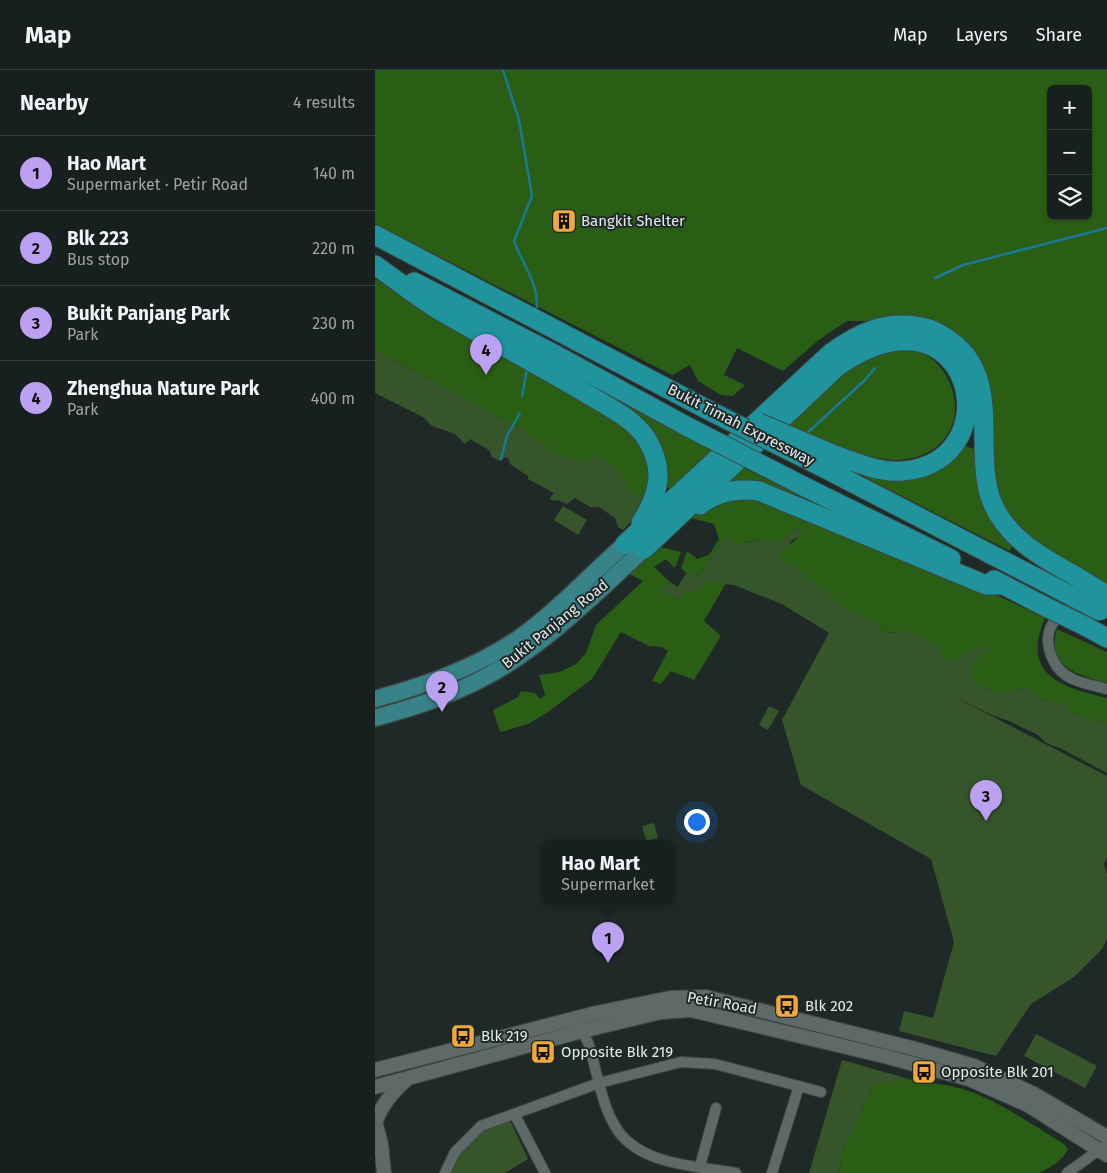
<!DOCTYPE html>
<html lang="en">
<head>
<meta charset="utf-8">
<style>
  body { margin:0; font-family:"Fira Sans",sans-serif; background:#202827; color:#f1f3f6 }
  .controls { position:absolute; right:15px; top:15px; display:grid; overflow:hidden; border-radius:8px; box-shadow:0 1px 4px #0004 }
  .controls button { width:45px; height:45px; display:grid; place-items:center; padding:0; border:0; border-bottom:1px solid #363e3c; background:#17201e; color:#f1f3f6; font:25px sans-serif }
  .you { position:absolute; left:321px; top:751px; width:18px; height:18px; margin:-12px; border:4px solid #fff; border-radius:50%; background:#1a73e8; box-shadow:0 0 0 8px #1a73e833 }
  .badge { display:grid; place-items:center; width:32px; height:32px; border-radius:50%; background:#bca0f2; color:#111; font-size:16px; font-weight:700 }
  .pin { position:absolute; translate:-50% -41px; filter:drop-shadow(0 1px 2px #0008) }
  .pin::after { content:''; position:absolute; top:26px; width:18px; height:15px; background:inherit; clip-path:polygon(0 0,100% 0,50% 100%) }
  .popup { position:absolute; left:167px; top:770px; width:132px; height:65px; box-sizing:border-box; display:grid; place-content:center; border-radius:8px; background:#17201e; filter:drop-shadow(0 1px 4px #0005); font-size:16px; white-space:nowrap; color:#9ea3a4 }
  .popup b { font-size:19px; color:#f1f3f6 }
  .popup::after { content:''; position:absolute; left:50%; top:100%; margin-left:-10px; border:10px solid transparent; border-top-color:#17201e }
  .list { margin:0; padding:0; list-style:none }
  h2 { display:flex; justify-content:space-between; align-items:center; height:65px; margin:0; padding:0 20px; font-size:21px }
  h2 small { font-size:16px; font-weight:400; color:#9ea3a4 }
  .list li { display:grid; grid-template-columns:32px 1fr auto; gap:15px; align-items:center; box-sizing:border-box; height:75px; padding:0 20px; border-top:1px solid #363e3c }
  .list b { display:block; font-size:19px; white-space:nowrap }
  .list p { margin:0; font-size:16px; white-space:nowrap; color:#9ea3a4 }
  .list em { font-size:16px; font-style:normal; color:#9ea3a4 }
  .icon { flex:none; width:28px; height:28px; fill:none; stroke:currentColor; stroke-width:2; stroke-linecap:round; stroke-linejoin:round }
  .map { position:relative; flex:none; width:732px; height:1103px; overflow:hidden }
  header { display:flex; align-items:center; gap:30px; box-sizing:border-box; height:70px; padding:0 25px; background:#17201e; border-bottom:1px solid #363e3c }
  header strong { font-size:24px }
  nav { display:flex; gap:28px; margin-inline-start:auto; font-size:18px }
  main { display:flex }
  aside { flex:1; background:#17201e }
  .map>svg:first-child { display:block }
</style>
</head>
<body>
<header>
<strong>Map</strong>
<nav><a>Map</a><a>Layers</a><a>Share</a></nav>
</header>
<main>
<aside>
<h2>Nearby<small>4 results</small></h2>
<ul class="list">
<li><span class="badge">1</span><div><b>Hao Mart</b><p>Supermarket · Petir Road</p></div><em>140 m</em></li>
<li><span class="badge">2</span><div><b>Blk 223</b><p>Bus stop</p></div><em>220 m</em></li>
<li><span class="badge">3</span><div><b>Bukit Panjang Park</b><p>Park</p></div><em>230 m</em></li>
<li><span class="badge">4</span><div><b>Zhenghua Nature Park</b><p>Park</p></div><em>400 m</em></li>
</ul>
</aside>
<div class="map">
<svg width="732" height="1103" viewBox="0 0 732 1103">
  <rect width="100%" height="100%" fill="#1f2a28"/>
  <g fill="#36552b">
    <polygon points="0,209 218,333 271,429 261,446 248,460 243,457 240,448 224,437 215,437 200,428 192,434 183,430 177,431 175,428 179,423 153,409 153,406 135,394 133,388 130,387 125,391 117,387 114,380 95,369 90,374 80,364 57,356 48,347 0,323 0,280 146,359 182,385"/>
    <polygon points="188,436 212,450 203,465 179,450"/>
    <path d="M 419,458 L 428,462 L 425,467 L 417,470 L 405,492 L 419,497 L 477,543 L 493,549 L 508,561 L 517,563 L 533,561 L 558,573 L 569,588 L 578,591 L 604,577 L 611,577 L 614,580 L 600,592 L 599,614 C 622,624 629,624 652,617 L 670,631 L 691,634 L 698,644 L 732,654 L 732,703 L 687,679 L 671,673 L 663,665 L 634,651 L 619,646 L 574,624 L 732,706 L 732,787 L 729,794 L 732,804 L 732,869 L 727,879 L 699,907 L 656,934 L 621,986 L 524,961 L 529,941 L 558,948 L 579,872 L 556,789 L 426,715 L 407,650 L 454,563 L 407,534 L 359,515 L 334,513 L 306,530 L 282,520 L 295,512 L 303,517 L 311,503 L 320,506 L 326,503 L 349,468 L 372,473 L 386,468 L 404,473 Z"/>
    <polygon points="394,636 404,641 393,660 384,655"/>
    <polygon points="279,753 283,768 271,771 267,756"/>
    <polygon points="661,964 722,996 710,1018 649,986"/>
    <polygon points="467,990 534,1009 497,1016 477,1063 468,1076 464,1103 434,1103"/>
    <polygon points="134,1048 153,1089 130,1103 71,1103 79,1087 100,1062"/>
  </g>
  <g fill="#2a5e14" fill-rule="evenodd">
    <path d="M 0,0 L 732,0 L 732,517 L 673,481 L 647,460 L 636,446 L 625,429 L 617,398 L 617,331 L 608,301 L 564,254 L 544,247 L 520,246 L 497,251 L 472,251 L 445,269 L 408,301 L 362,278 L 349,305 L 370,315 L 358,326 L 346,325 L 323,311 L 315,295 L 297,305 L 0,154 ZM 676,19 L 713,19 L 713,146 L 676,146 Z"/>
    <path d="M 0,209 L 218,333 L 262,366 L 276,393 L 271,429 L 253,421 C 250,401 235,395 220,384 L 211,394 L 182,385 L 146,359 L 0,280 Z"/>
    <path d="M 515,276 C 524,278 536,279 545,282 C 558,287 568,299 574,311 C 593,353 566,390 520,390 C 490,390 437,366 409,354 L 460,305 Z"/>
    <polygon points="193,303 339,382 299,421 287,415 286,392"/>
    <polygon points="588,375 601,380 639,471 635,481 489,407 492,403"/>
    <polygon points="365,396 428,427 426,431 348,418"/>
    <path d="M 378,425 L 600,515 L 670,548 C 646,605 685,617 732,628 L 732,654 L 698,644 L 690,634 C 675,632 661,631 652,617 C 628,624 622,624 599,614 L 595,603 L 599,592 L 614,580 L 611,577 L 604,577 L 578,591 L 568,588 L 558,573 L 533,561 L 517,563 L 508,561 L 493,549 L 477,543 L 419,497 L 405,492 L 403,485 C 410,477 423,470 428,462 L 420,458 L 404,473 L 386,468 L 363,475 L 349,468 L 326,503 L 320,506 L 311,503 L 306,498 L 312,481 L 322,489 L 334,485 L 344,469 L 339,454 L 316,448 L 331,434 Z"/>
    <polygon points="284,477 306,482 300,498 291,489 279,497 295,512 283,520 306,530 309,522 316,523 334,513 351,513 329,551 346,566 319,610 296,601 286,614 277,611 293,581 287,577 274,576 246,562 217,609 173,642 153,654 125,662 118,640 143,627 146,621 160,623 165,629 170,625 164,605 185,602 201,594 211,583 221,555 268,511 254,504"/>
    <path d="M 682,559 L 732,582 L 732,613 C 703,605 671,597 682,559 Z"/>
    <path d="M 534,1009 C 549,1013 565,1013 580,1017 C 620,1027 655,1054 689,1074 L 693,1079 C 686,1092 676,1097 664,1103 L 464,1103 L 468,1076 L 477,1063 L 497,1016 Z"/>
  </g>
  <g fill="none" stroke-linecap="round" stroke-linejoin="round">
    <g stroke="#197996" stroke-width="2.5">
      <path d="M 128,0 L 144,50 L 157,126 L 139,171 C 147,194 166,216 161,242"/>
      <polyline points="560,208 588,195 732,158"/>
      <polyline points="147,326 152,299"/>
      <polyline points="431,364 490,310 500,298"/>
      <polyline points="126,389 132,366 145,343"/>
    </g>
    <defs>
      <g id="street">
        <path d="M 710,530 C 700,536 685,543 678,553 C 666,572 678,601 698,609 C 708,614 721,616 732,619"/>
        <path d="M 202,957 C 215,968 217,986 221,1002 C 226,1020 230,1040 240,1056 C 262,1095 321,1096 361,1103"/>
        <polyline points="140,1045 170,1103"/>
        <polyline points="325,1096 341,1038"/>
        <polyline points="70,1103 80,1082 106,1056 224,1013 306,992 340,994 446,1022"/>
        <polyline points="397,1103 424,1016"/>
        <polyline points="692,1103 732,1074"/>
      </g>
      <g id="secondary">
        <polyline points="0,1000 221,943 295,928 331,927 537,978 599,996 659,1024 732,1067"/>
        <polyline points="0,1017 207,961 286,942 316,940 509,986 594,1009 653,1035 732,1085"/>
        <polyline points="0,1051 6,1074 9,1103"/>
        <path d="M 0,1053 C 7,1034 17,1023 32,1009"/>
      </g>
      <g id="primary">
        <path d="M 0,629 C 51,615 100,598 144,568 C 182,541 215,505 250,474"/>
        <path d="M 0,648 C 40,637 78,625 114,605 C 171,574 222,522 269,479"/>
      </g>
      <g id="highway">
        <polyline points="0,165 337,342"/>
        <path d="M 0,195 C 21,210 41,226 62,239 C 112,268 164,295 214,325 C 233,337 258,348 271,368 C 291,400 284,423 266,453"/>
        <polyline points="39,212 181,285 313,357"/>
        <polyline points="449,398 685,520"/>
        <polyline points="432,418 576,489"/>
        <path d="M 325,435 C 342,421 363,418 384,421 L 611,515 L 629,515"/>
        <path d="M 250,474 L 456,283 C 485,262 511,250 547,257 C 558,259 568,265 577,272 C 628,310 597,381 617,432 C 631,467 666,487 697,504"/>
        <path d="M 269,479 L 463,296 C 597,204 639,392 528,401 C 505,403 483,393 462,386"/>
        <polyline points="619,510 669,536"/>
        <polyline points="710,556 732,568"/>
      </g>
    </defs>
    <use href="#street" stroke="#3d4745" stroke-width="12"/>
    <use href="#secondary" stroke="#3d4745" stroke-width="16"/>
    <use href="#primary" stroke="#3d4745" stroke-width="19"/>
    <use href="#highway" stroke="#3d4745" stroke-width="21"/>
    <use href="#street" stroke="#5d6a67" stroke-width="10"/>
    <use href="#secondary" stroke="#5d6a67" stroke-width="14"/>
    <use href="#primary" stroke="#388387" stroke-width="16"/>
    <use href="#highway" stroke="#1f949d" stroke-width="19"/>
    <defs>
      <g id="highway-bridge">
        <polyline points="337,342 449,398"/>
        <polyline points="384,353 462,386"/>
        <polyline points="313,357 432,418"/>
        <polyline points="697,504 732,525"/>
        <polyline points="685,520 725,541"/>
        <polyline points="669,536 710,556"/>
      </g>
    </defs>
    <use href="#highway-bridge" stroke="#3d4745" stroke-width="21" stroke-linecap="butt"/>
    <use href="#highway-bridge" stroke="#1f949d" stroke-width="19"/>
  </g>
  <defs>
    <symbol id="building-square" viewBox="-11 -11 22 22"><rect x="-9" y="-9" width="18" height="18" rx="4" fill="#eea83c" stroke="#1f2a28"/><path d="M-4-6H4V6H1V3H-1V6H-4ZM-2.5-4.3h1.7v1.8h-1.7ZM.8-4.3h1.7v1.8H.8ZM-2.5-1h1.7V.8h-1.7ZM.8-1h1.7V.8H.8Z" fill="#111"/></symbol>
    <symbol id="bus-square" viewBox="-11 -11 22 22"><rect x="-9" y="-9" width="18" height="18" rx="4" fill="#eea83c" stroke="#1f2a28"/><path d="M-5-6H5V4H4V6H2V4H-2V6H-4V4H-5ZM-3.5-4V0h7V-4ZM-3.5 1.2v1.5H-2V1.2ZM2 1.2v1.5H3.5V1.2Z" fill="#111"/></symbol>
  </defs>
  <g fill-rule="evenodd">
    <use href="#building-square" x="175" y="137" width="28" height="28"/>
    <use href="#bus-square" x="398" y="922" width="28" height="28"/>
    <use href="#bus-square" x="74" y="952" width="28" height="28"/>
    <use href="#bus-square" x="154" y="968" width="28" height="28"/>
    <use href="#bus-square" x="535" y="988" width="28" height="28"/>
  </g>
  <g text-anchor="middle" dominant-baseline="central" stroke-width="4" stroke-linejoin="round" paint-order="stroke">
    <g font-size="15" fill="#e4ebe9" stroke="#1f2a28" text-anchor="start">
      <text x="206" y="151">Bangkit Shelter</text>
      <text x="430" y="936">Blk 202</text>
      <text x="106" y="966">Blk 219</text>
      <text x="186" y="982">Opposite Blk 219</text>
      <text x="566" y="1002">Opposite Blk 201</text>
    </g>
    <g font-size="15" fill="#e4ebe9" stroke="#1f2a28">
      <text transform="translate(366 355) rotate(27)">Bukit Timah Expressway</text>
      <text transform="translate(180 554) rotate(-39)">Bukit Panjang Road</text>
      <text transform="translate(347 933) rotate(10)">Petir Road</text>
    </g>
  </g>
</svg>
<div class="controls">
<button>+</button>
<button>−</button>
<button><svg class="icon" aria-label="layers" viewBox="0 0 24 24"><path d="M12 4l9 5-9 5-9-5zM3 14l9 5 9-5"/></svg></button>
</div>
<div class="you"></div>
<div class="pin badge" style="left:233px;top:893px">1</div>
<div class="popup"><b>Hao Mart</b>Supermarket</div>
<div class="pin badge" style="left:67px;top:642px">2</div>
<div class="pin badge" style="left:611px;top:751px">3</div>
<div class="pin badge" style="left:111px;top:305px">4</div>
</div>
</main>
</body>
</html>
